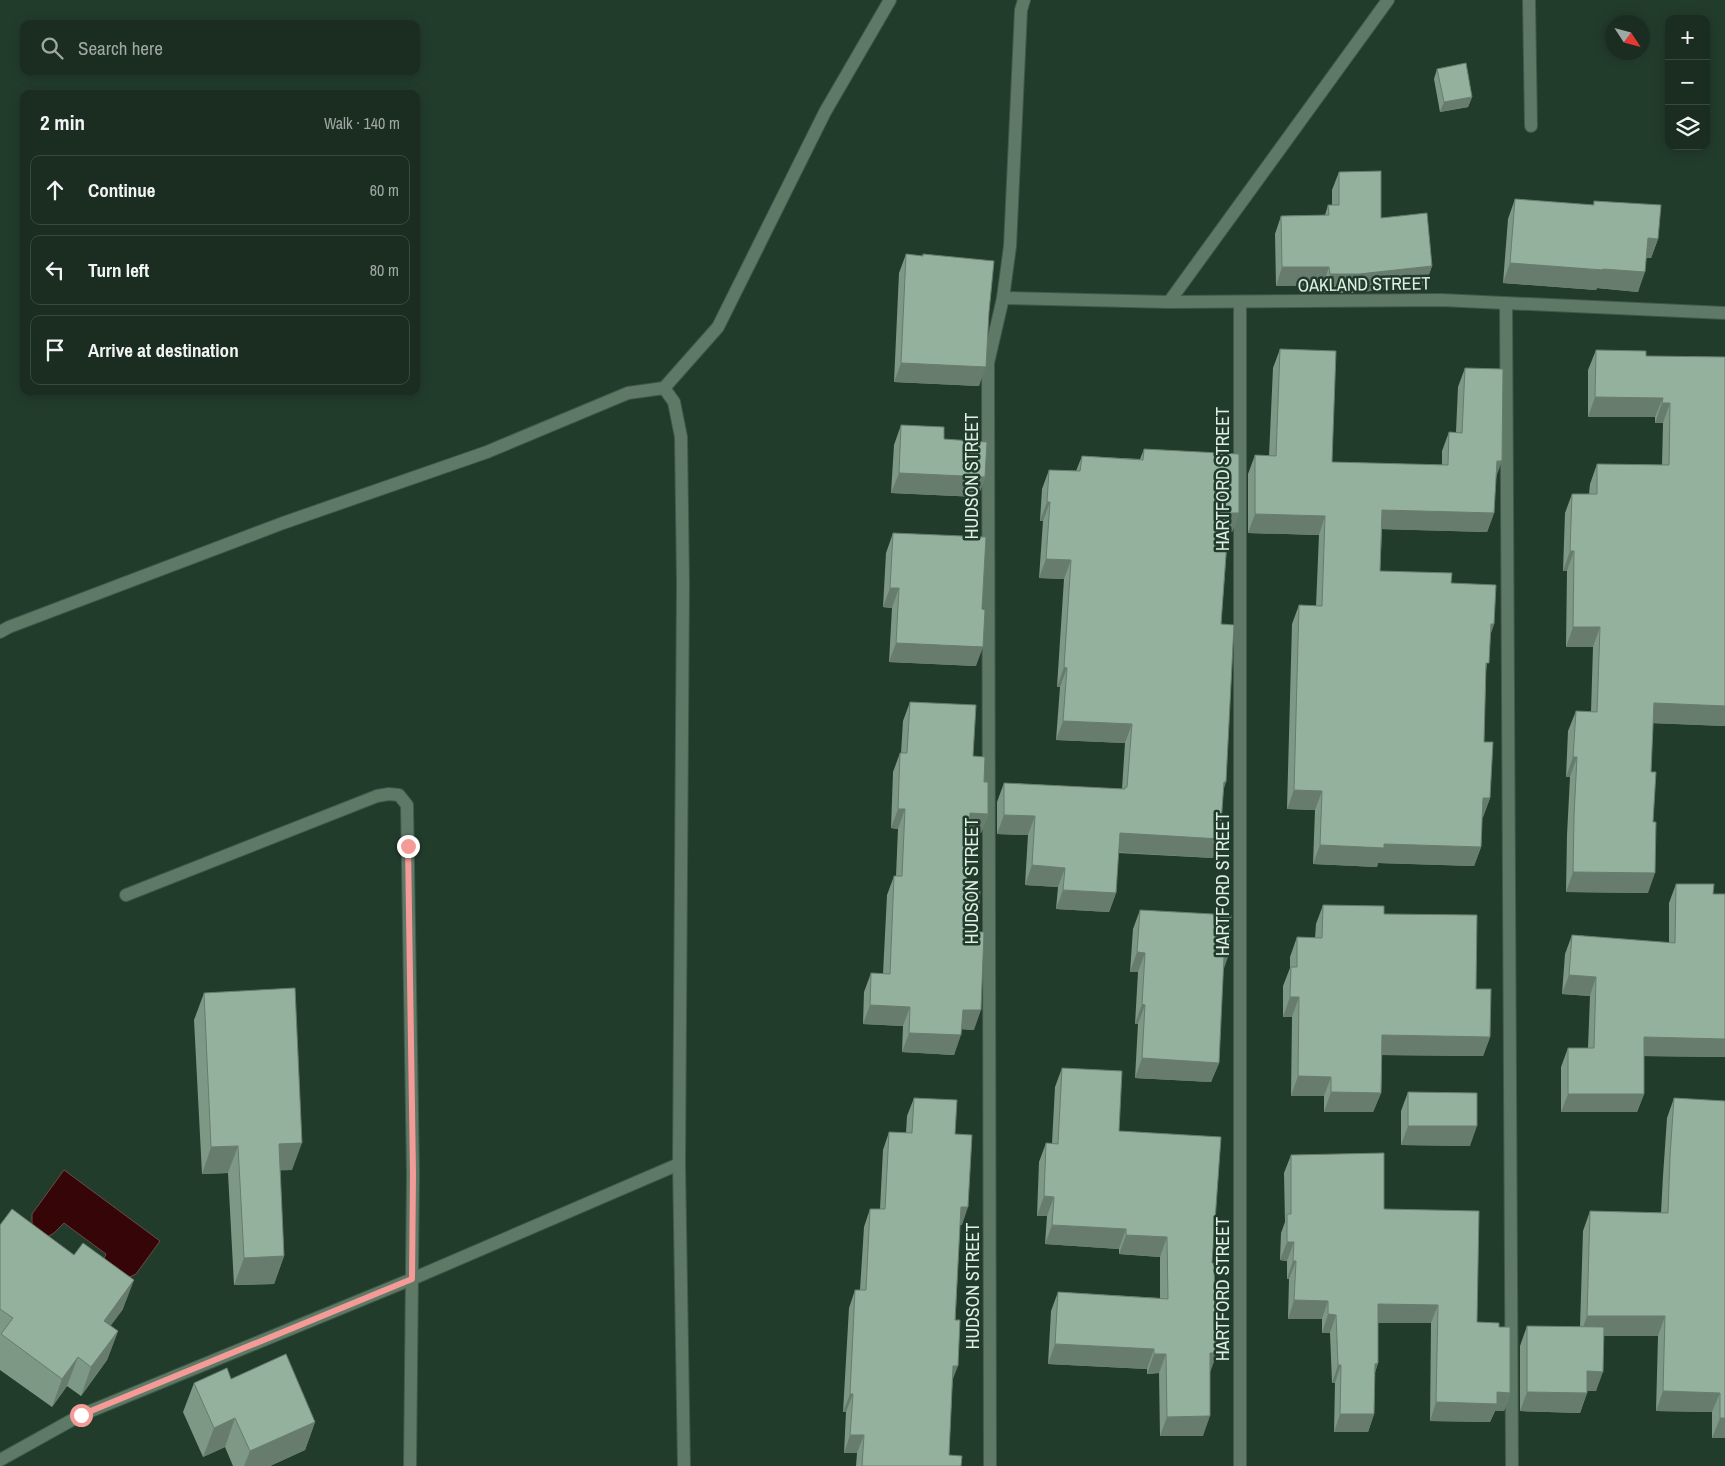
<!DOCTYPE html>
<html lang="en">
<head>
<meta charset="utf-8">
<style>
  body { margin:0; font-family:"Archivo Narrow",sans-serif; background:#233529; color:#f1f3f6 }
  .controls { position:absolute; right:15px; top:15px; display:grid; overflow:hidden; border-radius:10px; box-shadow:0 2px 12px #0003 }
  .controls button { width:45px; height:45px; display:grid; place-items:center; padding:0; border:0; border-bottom:1px solid #38493e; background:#1a2d20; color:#f1f3f6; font:25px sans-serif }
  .compass { position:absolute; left:1605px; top:15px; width:45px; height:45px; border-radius:50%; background:#1a2d20; box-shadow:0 2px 12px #0003; rotate:126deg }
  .stop { position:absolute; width:15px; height:15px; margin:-11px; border:4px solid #f59b97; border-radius:50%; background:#fff }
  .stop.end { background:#f59b97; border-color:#fff; box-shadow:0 1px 5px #0008 }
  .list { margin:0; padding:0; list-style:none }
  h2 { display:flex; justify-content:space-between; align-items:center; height:65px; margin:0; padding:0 20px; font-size:21px }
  h2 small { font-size:16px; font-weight:400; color:#9fa8a5 }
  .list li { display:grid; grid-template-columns:32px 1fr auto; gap:15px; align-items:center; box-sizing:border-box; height:70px; margin:0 10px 10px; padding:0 10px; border:1px solid #38493e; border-radius:10px }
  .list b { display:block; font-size:19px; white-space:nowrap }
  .list em { font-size:16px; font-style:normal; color:#9fa8a5 }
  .icon { flex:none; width:28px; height:28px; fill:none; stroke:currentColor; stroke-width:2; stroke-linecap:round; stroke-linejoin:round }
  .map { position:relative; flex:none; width:1725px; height:1466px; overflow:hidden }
  .search { position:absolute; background:#1a2d20; box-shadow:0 2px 12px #0003; left:20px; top:20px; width:400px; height:55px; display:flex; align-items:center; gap:12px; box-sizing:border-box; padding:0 18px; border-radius:10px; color:#9fa8a5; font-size:19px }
  .panel { position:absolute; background:#1a2d20; box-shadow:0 2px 12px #0003; left:20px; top:90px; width:400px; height:305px; border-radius:10px }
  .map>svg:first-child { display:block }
</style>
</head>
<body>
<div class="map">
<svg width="1725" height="1466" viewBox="0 0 1725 1466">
  <rect width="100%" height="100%" fill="#223c2b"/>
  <polygon fill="#350507" stroke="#684b49" points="64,1170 160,1241 136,1274 127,1278 104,1259 106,1254 64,1223 54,1233 47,1237 32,1226 32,1214"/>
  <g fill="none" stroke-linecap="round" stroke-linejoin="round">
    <defs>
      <g id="minor">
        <polyline points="1529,0 1531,126"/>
        <polyline points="1003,298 1169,302 1441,300 1725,313"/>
        <polyline points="1169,302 1388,0"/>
        <polyline points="1240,303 1240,1466"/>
        <polyline points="1506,303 1512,1466"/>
        <polyline points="664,388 718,327 825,112 890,0"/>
        <polyline points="0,632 9,627 283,523 487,452 628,393 664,388 674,402 681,437 683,583 679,1164 684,1466"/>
        <polyline points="126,895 377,796 389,794 399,795 407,805 413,1174 410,1466"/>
        <polyline points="0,1460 81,1415 412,1279 679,1164"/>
        <polyline points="990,1466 988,363 1003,298 1010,246 1021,10 1024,0"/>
      </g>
    </defs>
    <use href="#minor" stroke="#41584a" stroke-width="14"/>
    <use href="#minor" stroke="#5e7a67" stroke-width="12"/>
  </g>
  <g fill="#7e9886">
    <polygon points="1437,69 1472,97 1468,107 1440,112 1434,79"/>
    <polygon points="1339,172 1381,218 1432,266 1425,285 1352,293 1323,293 1323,285 1276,286 1275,234 1281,216 1325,215 1328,205 1332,205 1332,190"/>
    <polygon points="1515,199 1593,205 1594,201 1658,239 1651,258 1646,258 1638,292 1597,288 1596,290 1503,283 1508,219"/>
    <polygon points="906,254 922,256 923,254 989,312 979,386 894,382 899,273"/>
    <polygon points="1280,349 1332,462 1442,465 1442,451 1449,432 1456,432 1458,387 1465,368 1496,477 1494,513 1487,532 1382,529 1380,571 1451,583 1494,624 1490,636 1486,672 1484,742 1490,798 1483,817 1482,817 1481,847 1474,866 1378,863 1377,867 1313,864 1315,810 1287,809 1292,624 1299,605 1316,606 1319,535 1248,533 1248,474 1255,455 1269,456 1273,368"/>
    <polygon points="1596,350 1646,356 1725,357 1725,726 1653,723 1651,772 1648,893 1566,892 1567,835 1570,777 1566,777 1568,731 1576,711 1591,712 1593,647 1566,647 1567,571 1563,571 1565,513 1572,494 1589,494 1590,484 1597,464 1662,465 1663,423 1655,423 1655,417 1588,417 1588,370"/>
    <polygon points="901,425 944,439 985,477 978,497 891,493 894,445"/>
    <polygon points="1144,449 1239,513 1232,532 1228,532 1221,624 1223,791 1213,858 1118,853 1116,893 1109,912 1056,909 1058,887 1025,885 1028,835 997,834 997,802 1004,783 1122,789 1125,743 1056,740 1060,687 1057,687 1064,579 1039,578 1043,521 1040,521 1042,489 1049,470 1076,471 1082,456 1140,459"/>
    <polygon points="893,533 976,666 889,662 892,608 883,607 886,553"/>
    <polygon points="910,702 973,756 984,782 988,814 981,833 969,832 966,890 977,932 974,1030 962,1029 954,1055 902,1052 903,1026 863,1024 864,992 871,973 883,974 887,895 894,876 896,876 898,829 891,828 893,772 900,753 901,753 903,721"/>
    <polygon points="1676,884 1713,894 1725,1057 1644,1056 1644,1094 1637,1112 1561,1112 1561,1067 1568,1048 1588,1048 1590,996 1562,994 1565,954 1572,935 1669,943 1669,903"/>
    <polygon points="1323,905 1384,914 1476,989 1490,1037 1483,1056 1382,1055 1381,1093 1373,1112 1324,1112 1324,1096 1291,1096 1292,1017 1283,1017 1283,986 1290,968 1290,957 1297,937 1315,938 1316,924"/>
    <polygon points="1140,910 1223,970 1219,1063 1211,1082 1135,1078 1138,1024 1135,1024 1138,972 1130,972 1133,929"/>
    <polygon points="204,993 292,1170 280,1170 284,1256 274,1284 234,1285 228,1173 202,1174 194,1020"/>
    <polygon points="1062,1068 1119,1131 1212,1263 1210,1373 1203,1436 1160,1436 1159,1373 1147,1374 1147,1369 1048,1364 1051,1311 1058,1292 1160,1298 1160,1257 1119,1254 1119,1249 1045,1244 1047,1216 1037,1216 1039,1162 1046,1143 1052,1143 1055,1087"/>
    <polygon points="1408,1092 1470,1146 1401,1145 1401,1111"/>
    <polygon points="914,1098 955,1134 962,1225 960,1225 949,1455 961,1466 856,1466 857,1453 844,1453 846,1412 843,1412 849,1308 855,1290 860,1290 864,1227 870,1209 880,1209 883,1150 889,1132 906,1133 907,1116"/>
    <polygon points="1674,1098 1725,1101 1725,1438 1712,1438 1712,1412 1656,1411 1658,1336 1604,1336 1596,1391 1587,1391 1587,1393 1580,1413 1520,1411 1520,1346 1527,1326 1580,1327 1583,1231 1590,1211 1661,1213 1663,1176 1667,1118"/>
    <polygon points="1291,1155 1384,1209 1477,1322 1499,1327 1510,1393 1504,1411 1495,1411 1490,1422 1430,1421 1431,1323 1378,1323 1378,1363 1375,1372 1374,1414 1368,1432 1334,1432 1335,1383 1332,1383 1330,1333 1322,1333 1322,1319 1288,1319 1289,1279 1287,1279 1287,1261 1280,1260 1281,1233 1285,1222 1284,1173"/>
    <polygon points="0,1225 123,1309 110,1326 118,1331 107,1360 81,1396 67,1386 52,1407 0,1370"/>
    <polygon points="231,1379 315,1422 305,1450 270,1466 233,1466 225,1447 203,1457 183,1412 194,1383"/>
  </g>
  <g fill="#677c6d">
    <polygon points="1472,97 1468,107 1440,112 1444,102"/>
    <polygon points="1648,238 1658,239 1651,258 1641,257"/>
    <polygon points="1510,263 1645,272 1638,292 1597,288 1596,290 1503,283"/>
    <polygon points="1432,266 1425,285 1352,293 1323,293 1330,274"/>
    <polygon points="1282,267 1329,267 1323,285 1276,286"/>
    <polygon points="901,363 986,367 979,386 894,382"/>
    <polygon points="1595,397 1663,398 1655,417 1588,417"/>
    <polygon points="1662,403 1670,403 1663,423 1655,423"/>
    <polygon points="1497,461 1502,461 1495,480"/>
    <polygon points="899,473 985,477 978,497 891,493"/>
    <polygon points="1047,502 1050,502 1043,521 1040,521"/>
    <polygon points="1382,510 1494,513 1487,532 1375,529"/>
    <polygon points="1229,513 1239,513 1232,532 1222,532"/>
    <polygon points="1255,514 1325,516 1319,535 1248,533"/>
    <polygon points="1570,551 1574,551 1567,571 1563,571"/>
    <polygon points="1046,559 1071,560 1064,579 1039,578"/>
    <polygon points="890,588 899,588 892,608 883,607"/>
    <polygon points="1491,624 1494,624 1487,643"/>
    <polygon points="1573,627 1600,627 1593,647 1566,647"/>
    <polygon points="896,643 983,647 976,666 889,662"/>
    <polygon points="1064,667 1067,668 1060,687 1057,687"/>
    <polygon points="1654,703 1725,706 1725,726 1647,723"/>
    <polygon points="1063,721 1132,724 1125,743 1056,740"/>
    <polygon points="1573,757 1577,757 1570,777 1566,777"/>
    <polygon points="1224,782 1226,782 1220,801"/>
    <polygon points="1294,790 1322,791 1315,810 1287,809"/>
    <polygon points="1483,798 1490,798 1483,817 1476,817"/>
    <polygon points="898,809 905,809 898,829 891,828"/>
    <polygon points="970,813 988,814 981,833 963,832"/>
    <polygon points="1004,815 1035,816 1028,835 997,834"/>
    <polygon points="1120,833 1220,839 1213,858 1113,852"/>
    <polygon points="1384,844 1481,847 1474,866 1378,863 1377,867 1313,864 1320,845"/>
    <polygon points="1032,865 1065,868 1058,887 1025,885"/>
    <polygon points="1573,872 1655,873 1648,893 1566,892"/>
    <polygon points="1063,890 1116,893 1109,912 1056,909"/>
    <polygon points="1137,952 1145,953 1138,972 1130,972"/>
    <polygon points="1224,957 1228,957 1221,977"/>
    <polygon points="1569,975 1596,977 1590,996 1562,994"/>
    <polygon points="1290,997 1299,997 1292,1017 1283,1017"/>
    <polygon points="1142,1004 1145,1005 1138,1024 1135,1024"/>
    <polygon points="870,1005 910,1007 903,1026 863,1024"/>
    <polygon points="963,1010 981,1010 974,1030 956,1029"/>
    <polygon points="909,1033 961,1035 954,1055 902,1052"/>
    <polygon points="1382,1035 1490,1037 1483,1056 1375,1055"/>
    <polygon points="1644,1037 1725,1039 1725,1057 1637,1056"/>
    <polygon points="1142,1058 1219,1063 1211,1082 1135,1078"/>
    <polygon points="1298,1076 1331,1077 1324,1096 1291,1096"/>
    <polygon points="1331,1092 1381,1093 1373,1112 1324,1112"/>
    <polygon points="1568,1094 1644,1094 1637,1112 1561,1112"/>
    <polygon points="1408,1126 1477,1126 1470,1146 1401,1145"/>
    <polygon points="302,1143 292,1170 269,1171 279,1144"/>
    <polygon points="238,1146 228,1173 202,1174 211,1147"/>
    <polygon points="1044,1196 1054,1197 1047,1216 1037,1216"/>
    <polygon points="961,1207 968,1207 962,1225 954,1225"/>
    <polygon points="1052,1225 1126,1229 1119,1249 1045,1244"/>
    <polygon points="1126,1235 1167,1237 1160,1257 1119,1254"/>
    <polygon points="1287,1242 1294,1242 1287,1261 1280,1260"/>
    <polygon points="284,1256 274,1284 234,1285 244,1258"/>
    <polygon points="1293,1261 1296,1261 1289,1279 1287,1279"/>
    <polygon points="134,1280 123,1309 93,1350 104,1321"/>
    <polygon points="1294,1300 1328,1301 1322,1319 1288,1319"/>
    <polygon points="1378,1304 1438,1305 1431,1323 1371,1323"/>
    <polygon points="1328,1314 1336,1315 1330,1333 1322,1333"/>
    <polygon points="1587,1316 1665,1316 1658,1336 1580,1336"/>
    <polygon points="118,1331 107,1360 81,1396 91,1367"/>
    <polygon points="1055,1344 1154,1349 1147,1369 1048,1364"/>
    <polygon points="1210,1353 1217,1353 1210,1373"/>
    <polygon points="1154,1354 1166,1354 1159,1373 1147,1374"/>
    <polygon points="78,1357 67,1386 52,1407 62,1379"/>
    <polygon points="1378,1363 1372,1382 1375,1364"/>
    <polygon points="1338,1365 1341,1365 1335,1383 1332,1383"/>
    <polygon points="953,1366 958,1366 951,1384"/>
    <polygon points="1587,1371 1603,1372 1596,1391 1580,1391"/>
    <polygon points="1663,1391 1720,1393 1712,1412 1656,1411"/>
    <polygon points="1497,1392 1510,1393 1504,1411 1495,1411 1490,1422 1430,1421 1436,1402"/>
    <polygon points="1527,1392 1587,1393 1580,1413 1520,1411"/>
    <polygon points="850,1394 853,1394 846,1412 843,1412"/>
    <polygon points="1340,1414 1374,1414 1368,1432 1334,1432"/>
    <polygon points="1210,1416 1203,1436 1160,1436 1167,1417"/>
    <polygon points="235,1418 225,1447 203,1457 214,1428"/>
    <polygon points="1720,1418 1725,1418 1725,1438 1712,1438"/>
    <polygon points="315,1422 305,1450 270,1466 244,1466 250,1451"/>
    <polygon points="850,1435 864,1435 857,1453 844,1453"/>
  </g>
  <g fill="#93b19c" stroke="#677c6d">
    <polygon points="1466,63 1472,97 1444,102 1437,69"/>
    <polygon points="1381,171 1381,218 1427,213 1432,266 1359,274 1330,274 1329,267 1282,267 1281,216 1329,215 1328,205 1339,205 1339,172"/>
    <polygon points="1515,199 1594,205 1594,201 1661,205 1658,239 1648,238 1645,272 1603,269 1603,270 1510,263"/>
    <polygon points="906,254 923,256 923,254 994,261 989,312 986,367 901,363"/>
    <polygon points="1280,349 1336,351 1332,462 1448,465 1449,432 1462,433 1465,368 1503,369 1502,461 1497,461 1494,513 1382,510 1380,571 1452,573 1451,583 1496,585 1494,624 1491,624 1489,663 1486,663 1484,742 1493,742 1490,798 1483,798 1481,847 1384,844 1384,848 1320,845 1322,791 1294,790 1299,605 1322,606 1325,516 1255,514 1255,455 1276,456"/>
    <polygon points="1596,350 1646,351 1646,356 1725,357 1725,706 1654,703 1651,772 1656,772 1653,822 1656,822 1655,873 1573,872 1574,816 1577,757 1573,757 1576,711 1597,712 1600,627 1573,627 1574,551 1570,551 1572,494 1597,494 1597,464 1669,465 1670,403 1662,403 1663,398 1595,397"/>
    <polygon points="901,425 944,427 944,439 987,442 985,477 899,473"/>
    <polygon points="1144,449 1239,454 1239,513 1229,513 1221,624 1234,625 1226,782 1224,782 1220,839 1120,833 1116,893 1063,890 1065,868 1032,865 1035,816 1004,815 1004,783 1125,789 1125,787 1127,787 1132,724 1063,721 1067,668 1064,667 1071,560 1046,559 1050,502 1047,502 1049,470 1080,471 1082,456 1143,460"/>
    <polygon points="893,533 986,537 982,609 985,610 983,647 896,643 899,588 890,588"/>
    <polygon points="910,702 976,705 973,756 985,757 984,782 988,782 988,814 970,813 966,890 980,891 977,932 984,932 981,1010 963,1010 961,1035 909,1033 910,1007 870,1005 871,973 890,974 894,876 902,876 905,809 898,809 900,753 907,753"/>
    <polygon points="1676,884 1714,884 1713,894 1725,894 1725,1039 1644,1037 1644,1094 1568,1094 1568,1048 1594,1048 1596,977 1569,975 1572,935 1675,943"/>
    <polygon points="1323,905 1384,906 1384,914 1477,915 1476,989 1491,989 1490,1037 1382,1035 1381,1093 1331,1092 1331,1077 1298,1076 1299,997 1290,997 1291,967 1297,967 1297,937 1322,938"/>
    <polygon points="1140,910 1231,915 1228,957 1224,957 1219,1063 1142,1058 1145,1005 1142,1004 1145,953 1137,952"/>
    <polygon points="295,988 302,1143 279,1144 284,1256 244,1258 238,1146 211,1147 204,993"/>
    <polygon points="1062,1068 1122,1071 1119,1131 1221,1137 1212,1263 1214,1263 1215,1314 1218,1314 1217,1353 1210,1353 1210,1416 1167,1417 1166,1354 1154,1354 1154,1349 1055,1344 1058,1292 1168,1299 1167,1237 1126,1235 1126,1229 1052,1225 1054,1197 1044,1196 1046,1143 1058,1144"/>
    <polygon points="1408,1092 1477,1093 1477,1126 1408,1126"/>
    <polygon points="914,1098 957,1100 955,1134 972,1135 968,1207 961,1207 955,1320 960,1320 958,1366 953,1366 949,1455 962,1456 961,1466 862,1466 864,1435 850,1435 853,1394 850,1394 855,1290 866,1290 870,1209 885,1209 889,1132 912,1133"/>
    <polygon points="1674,1098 1725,1101 1725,1418 1720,1418 1720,1393 1663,1391 1665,1316 1587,1316 1590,1211 1668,1213 1670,1156"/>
    <polygon points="1384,1153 1384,1209 1479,1211 1477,1322 1499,1323 1499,1327 1510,1327 1510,1393 1497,1392 1497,1404 1436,1402 1438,1305 1378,1304 1378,1363 1375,1364 1374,1414 1340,1414 1341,1365 1338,1365 1336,1315 1328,1314 1328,1301 1294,1300 1296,1261 1293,1261 1294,1242 1287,1242 1287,1214 1291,1214 1291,1155"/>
    <polygon points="12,1209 74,1255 83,1243 134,1280 104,1321 118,1331 91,1367 78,1357 62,1379 1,1334 13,1318 0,1309 0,1225"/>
    <polygon points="1527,1326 1604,1327 1603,1372 1587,1371 1587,1393 1527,1392"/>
    <polygon points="286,1354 315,1422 250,1451 235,1418 214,1428 194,1383 227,1368 231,1379"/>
  </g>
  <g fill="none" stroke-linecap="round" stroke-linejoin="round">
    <polyline stroke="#f59b97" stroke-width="6" points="81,1415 412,1279 413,1174 408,846"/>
  </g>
  <g text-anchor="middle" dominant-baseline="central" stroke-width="5" stroke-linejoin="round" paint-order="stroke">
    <g font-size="18" fill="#dfefe4" stroke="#223c2b">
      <text transform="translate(1364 284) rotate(-1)">OAKLAND STREET</text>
      <text transform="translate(971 476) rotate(-90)">HUDSON STREET</text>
      <text transform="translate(1222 479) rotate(-90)">HARTFORD STREET</text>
      <text transform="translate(971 881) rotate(-90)">HUDSON STREET</text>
      <text transform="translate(1222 884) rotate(-90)">HARTFORD STREET</text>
      <text transform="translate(972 1286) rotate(-90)">HUDSON STREET</text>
      <text transform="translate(1222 1289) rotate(-90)">HARTFORD STREET</text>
    </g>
  </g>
</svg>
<div class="controls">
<button>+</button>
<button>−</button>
<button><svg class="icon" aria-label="layers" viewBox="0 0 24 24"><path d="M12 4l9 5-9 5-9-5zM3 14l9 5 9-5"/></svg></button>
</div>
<svg class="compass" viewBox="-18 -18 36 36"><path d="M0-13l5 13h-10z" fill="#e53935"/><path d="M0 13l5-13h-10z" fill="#9fa8a5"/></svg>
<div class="stop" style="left:81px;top:1415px"></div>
<div class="stop end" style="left:408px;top:846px"></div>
<div class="search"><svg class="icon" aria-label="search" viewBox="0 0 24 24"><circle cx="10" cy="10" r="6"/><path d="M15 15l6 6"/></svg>Search here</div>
<section class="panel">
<h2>2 min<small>Walk · 140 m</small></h2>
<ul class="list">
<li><svg class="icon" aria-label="ahead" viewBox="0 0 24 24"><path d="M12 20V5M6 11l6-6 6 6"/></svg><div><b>Continue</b></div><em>60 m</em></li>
<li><svg class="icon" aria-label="left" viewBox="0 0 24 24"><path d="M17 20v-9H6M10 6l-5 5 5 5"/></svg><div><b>Turn left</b></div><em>80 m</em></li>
<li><svg class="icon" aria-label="arrive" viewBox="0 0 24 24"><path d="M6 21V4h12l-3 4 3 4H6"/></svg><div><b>Arrive at destination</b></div></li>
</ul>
</section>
</div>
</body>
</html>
